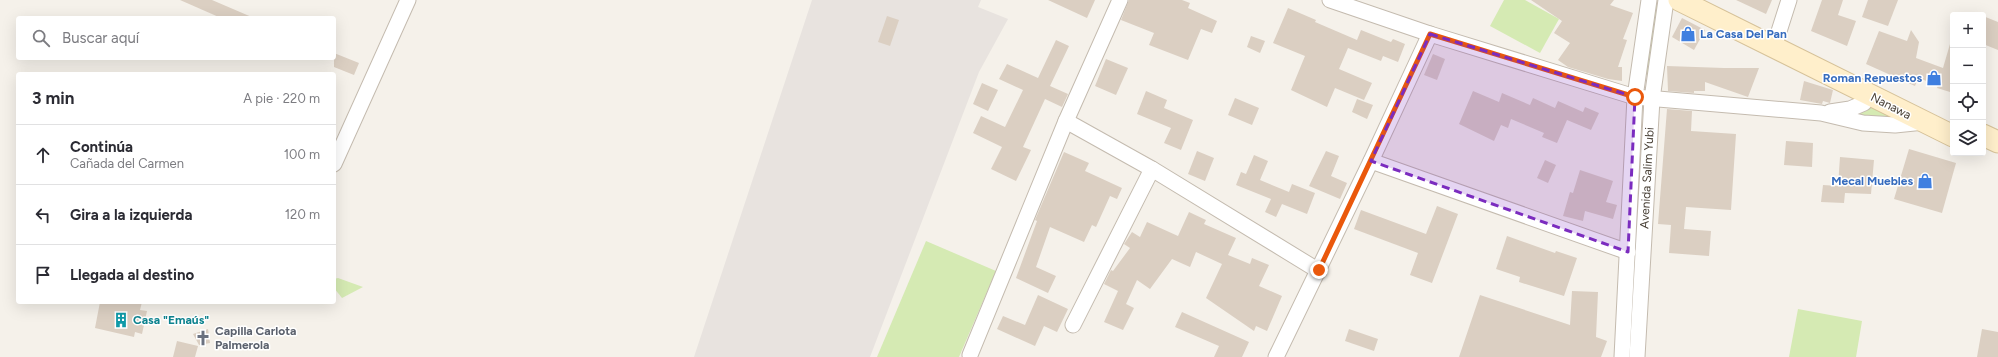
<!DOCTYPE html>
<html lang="es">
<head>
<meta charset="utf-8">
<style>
  body { margin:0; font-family:Figtree,sans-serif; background:#f2f2f3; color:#2b2b33 }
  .controls { position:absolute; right:12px; top:12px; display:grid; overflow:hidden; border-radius:4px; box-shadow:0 4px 16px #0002 }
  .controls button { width:36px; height:36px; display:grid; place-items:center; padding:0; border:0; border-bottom:1px solid #e1e1e2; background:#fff; color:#2b2b33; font:20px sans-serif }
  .stop { position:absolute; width:12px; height:12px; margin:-9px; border:3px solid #ea580c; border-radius:50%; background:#fff }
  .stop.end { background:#ea580c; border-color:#fff; box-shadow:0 1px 4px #0008 }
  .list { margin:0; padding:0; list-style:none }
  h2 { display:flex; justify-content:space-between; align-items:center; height:52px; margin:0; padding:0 16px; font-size:17px }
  h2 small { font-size:13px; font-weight:400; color:#7c7c81 }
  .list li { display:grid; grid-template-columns:26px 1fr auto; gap:12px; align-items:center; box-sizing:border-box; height:60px; padding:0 16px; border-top:1px solid #e1e1e2 }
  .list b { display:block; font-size:15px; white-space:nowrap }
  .list p { margin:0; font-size:13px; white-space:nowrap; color:#7c7c81 }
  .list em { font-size:13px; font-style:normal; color:#7c7c81 }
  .icon { flex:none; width:22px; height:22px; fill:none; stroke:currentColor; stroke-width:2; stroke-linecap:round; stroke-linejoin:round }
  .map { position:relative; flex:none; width:1998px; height:357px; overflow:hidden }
  .search { position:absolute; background:#fff; box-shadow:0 4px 16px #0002; left:16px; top:16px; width:320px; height:44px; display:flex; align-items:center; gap:10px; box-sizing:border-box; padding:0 14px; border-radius:4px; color:#7c7c81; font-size:15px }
  .panel { position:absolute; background:#fff; box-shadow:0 4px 16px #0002; left:16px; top:72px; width:320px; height:232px; border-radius:4px }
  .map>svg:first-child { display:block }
</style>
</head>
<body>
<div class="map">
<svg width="1998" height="357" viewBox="0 0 1998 357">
  <rect width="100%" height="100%" fill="#f5f1ea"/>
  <polygon fill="#e8e3df" points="812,0 981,0 978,7 1008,19 979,72 870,357 694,357"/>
  <g fill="#d5eab3">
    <polygon points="1504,0 1525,0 1559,19 1540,53 1490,26"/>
    <polygon points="1656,5 1658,6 1648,74 1645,76"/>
    <polygon points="1869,106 1904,120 1866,118 1854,113"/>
    <polygon points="1644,108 1645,109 1632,357 1629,357"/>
    <polygon points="926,241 996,271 959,357 877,357"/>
    <polygon points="338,278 363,287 342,298 334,288 334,279"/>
    <polygon points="1798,309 1862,321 1856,357 1789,357"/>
  </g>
  <g fill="#dbcfc2">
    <polygon points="180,0 212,0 254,18 221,18"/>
    <polygon points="1048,0 1095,0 1087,18"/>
    <polygon points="1129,0 1182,0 1190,3 1188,8 1217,21 1212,33 1201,29 1188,60 1149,45 1154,33 1121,20"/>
    <polygon points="1531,0 1614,0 1610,5 1633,13 1623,39 1627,40 1618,67 1622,67 1622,81 1608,79 1568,67 1558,60 1570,43 1554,33 1562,21"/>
    <polygon points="1736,0 1772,0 1766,14"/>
    <polygon points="1822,0 1843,0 1838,15 1856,21 1847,46 1811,31"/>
    <polygon points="1868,0 1898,0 1888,26 1862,17"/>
    <polygon points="1288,8 1316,20 1315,22 1357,40 1361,30 1391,42 1393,39 1405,44 1398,62 1383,56 1381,61 1348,48 1339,69 1372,83 1364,100 1335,88 1327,107 1291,90 1305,56 1273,43"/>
    <polygon points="887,16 899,20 890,46 878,42"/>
    <polygon points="1983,16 1998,22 1998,50 1983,44"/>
    <polygon points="1682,18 1705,30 1694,50 1672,37"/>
    <polygon points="1911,30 1919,42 1916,58 1943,68 1950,44 1953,45 1953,83 1950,92 1937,88 1938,85 1918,78 1915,86 1866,64 1879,31 1907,41"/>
    <polygon points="1251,36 1265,41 1260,53 1247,47"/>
    <polygon points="1056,40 1069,46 1050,86 1068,94 1062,107 1045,99 1023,147 1031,150 1016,181 991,169 1002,147 973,133 981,116 1005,127 1023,90 999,79 1007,64 1038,78"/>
    <polygon points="334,53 359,63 354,75 334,67"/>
    <polygon points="1433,54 1445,59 1437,80 1424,75"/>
    <polygon points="1106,59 1128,68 1116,95 1095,86"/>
    <polygon points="1667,66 1724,68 1759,68 1748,97 1705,82 1705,91 1694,91 1694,93 1668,91"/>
    <polygon points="1804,81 1833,90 1830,103 1823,101 1822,104 1800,100"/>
    <polygon points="982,83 998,90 988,111 973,104"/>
    <polygon points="1146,91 1167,100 1164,108 1193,120 1181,150 1164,143 1171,128 1137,114"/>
    <polygon points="1473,91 1499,102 1502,93 1530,105 1533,98 1555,108 1558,101 1583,112 1585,107 1599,113 1591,130 1567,120 1557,143 1542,137 1544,133 1511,119 1508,128 1501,125 1494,141 1459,124"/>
    <polygon points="1235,98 1259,108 1252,125 1228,115"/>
    <polygon points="1357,99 1373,105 1367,119 1352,112"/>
    <polygon points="1667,109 1692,111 1691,131 1736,134 1731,210 1686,207 1684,229 1711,231 1709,256 1669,253 1671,225 1658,224"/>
    <polygon points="1786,141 1813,143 1812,167 1784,165"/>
    <polygon points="1909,149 1956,163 1942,213 1894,199"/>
    <polygon points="1197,151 1214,158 1205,181 1188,174"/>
    <polygon points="1326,151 1339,156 1331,176 1347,183 1340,199 1309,186"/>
    <polygon points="1064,152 1089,163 1085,171 1122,188 1117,199 1110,196 1096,227 1092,225 1084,242 1050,227 1036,267 1056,276 1048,293 1016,278 1037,221 1035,220"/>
    <polygon points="1254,155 1268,161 1260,180 1289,192 1292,184 1315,193 1307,214 1282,204 1276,217 1265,212 1271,199 1236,185 1241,172 1246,174"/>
    <polygon points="1840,157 1874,160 1871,194 1845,193 1844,203 1821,202 1823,185 1838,186"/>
    <polygon points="1545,160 1556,165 1548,183 1537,178"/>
    <polygon points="1580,170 1613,181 1606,202 1617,205 1613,219 1585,211 1583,221 1563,216 1570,192 1573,193"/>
    <polygon points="1437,206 1458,214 1432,283 1410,275 1418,253 1354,229 1361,210 1426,234"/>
    <polygon points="1189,212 1206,220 1204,224 1236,238 1228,255 1250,264 1252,258 1269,265 1259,286 1282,296 1267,331 1256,326 1254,331 1206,298 1222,264 1196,252 1190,267 1172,259 1150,289 1137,280 1126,304 1134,308 1123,330 1104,322 1118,291 1104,284 1111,270 1113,271 1130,248 1124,244 1132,232 1140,237 1147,222 1178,236"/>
    <polygon points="1507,236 1555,253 1556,251 1577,258 1564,296 1519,282 1520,277 1496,269"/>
    <polygon points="1572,291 1598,292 1596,337 1607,341 1601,357 1459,357 1480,295 1570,325"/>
    <polygon points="1038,295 1068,309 1057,332 1044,326 1035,346 997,329 1003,316 1025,325"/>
    <polygon points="100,302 142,302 140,310 147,311 142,334 135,332 134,337 95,328"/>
    <polygon points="1182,312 1249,342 1242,357 1214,357 1219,346 1175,327"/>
    <polygon points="208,329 210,343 199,345 193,334"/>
    <polygon points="1349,329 1378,339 1374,351 1345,341"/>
    <polygon points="1982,329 1998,332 1998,357 1977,357"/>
    <polygon points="177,341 198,346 195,357 173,357"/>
  </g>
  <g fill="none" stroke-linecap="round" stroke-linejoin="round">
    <defs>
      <g id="minor">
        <polyline points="1330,0 1430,34 1635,97 1821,113 1863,123 1895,125 1924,122"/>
        <polyline points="1774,47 1789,0"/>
        <polyline points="1830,112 1850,109 1864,103 1865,96 1861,90"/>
        <polyline points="1066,121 1152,169 1319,271"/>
        <polyline points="1371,161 1628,252"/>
        <polyline points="334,164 408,0"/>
        <polyline points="1073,325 1152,169"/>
        <polyline points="970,355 1066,121 1120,0"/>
        <polyline points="1276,357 1371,161 1430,34"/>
        <polyline points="1622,357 1635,97 1649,0"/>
        <polyline points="1637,357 1652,99 1666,0"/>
      </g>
      <g id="secondary">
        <polyline points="1679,0 1953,136"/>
        <polyline points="1983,135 1998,142"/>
      </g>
    </defs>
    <use href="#minor" stroke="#c4bbaf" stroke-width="17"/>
    <use href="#secondary" stroke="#d6c299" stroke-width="23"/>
    <use href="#minor" stroke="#fff" stroke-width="15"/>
    <use href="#secondary" stroke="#ffefcb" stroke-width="21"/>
  </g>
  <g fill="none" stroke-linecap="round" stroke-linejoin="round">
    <polyline stroke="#ea580c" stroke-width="5" points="1319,270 1430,34 1635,97"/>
  </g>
  <path fill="#7b2cbf" fill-opacity="0.2" stroke="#7b2cbf" stroke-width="3" stroke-dasharray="8 5" stroke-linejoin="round" d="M 1430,34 L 1635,97 L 1628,252 L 1371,161 Z"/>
  <defs>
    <symbol id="shop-bare" viewBox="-9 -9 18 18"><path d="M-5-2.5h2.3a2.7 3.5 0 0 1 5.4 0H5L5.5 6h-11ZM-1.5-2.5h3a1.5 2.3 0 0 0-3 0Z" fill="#3f7fe0" stroke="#fff" stroke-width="2.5" paint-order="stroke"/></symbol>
    <symbol id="building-bare" viewBox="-9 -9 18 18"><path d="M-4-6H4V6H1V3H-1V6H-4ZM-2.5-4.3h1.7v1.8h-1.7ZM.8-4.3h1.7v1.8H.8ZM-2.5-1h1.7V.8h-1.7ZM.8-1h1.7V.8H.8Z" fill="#0f9aa8" stroke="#fff" stroke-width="2.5" paint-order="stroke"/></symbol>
    <symbol id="church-bare" viewBox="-9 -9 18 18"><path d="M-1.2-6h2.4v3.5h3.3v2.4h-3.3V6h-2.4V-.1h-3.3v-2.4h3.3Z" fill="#6b7280" stroke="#fff" stroke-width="2.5" paint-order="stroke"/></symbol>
  </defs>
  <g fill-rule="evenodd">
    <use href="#shop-bare" x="1677" y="23" width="22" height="22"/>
    <use href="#shop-bare" x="1923" y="67" width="22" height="22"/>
    <use href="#shop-bare" x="1914" y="170" width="22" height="22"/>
    <use href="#building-bare" x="110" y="309" width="22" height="22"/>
    <use href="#church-bare" x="192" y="327" width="22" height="22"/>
  </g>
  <g text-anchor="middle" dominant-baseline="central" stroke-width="3" stroke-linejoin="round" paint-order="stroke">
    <g font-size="12" font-weight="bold" fill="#366cbe" stroke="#fff" text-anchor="end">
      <text x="1700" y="34" text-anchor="start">La Casa Del Pan</text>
      <text x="1922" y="78">Roman Repuestos</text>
      <text x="1913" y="181">Mecal Muebles</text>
    </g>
    <g font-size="12" fill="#4a4238" stroke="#fff">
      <text transform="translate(1891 106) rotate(27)">Nanawa</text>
      <text transform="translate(1647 178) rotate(-87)">Avenida Salim Yubi</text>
    </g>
    <g font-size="12" font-weight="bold" fill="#0d838f" stroke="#fff" text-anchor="start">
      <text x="133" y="320">Casa "Emaús"</text>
    </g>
    <g font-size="12" font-weight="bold" fill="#5b616d" stroke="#fff" text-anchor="start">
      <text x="215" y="331">Capilla Carlota<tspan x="215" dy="14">Palmerola</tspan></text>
    </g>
  </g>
</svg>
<div class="controls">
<button>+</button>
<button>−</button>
<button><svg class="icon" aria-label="locate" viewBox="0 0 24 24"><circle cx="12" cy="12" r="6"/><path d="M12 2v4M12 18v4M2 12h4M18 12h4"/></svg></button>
<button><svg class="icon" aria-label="layers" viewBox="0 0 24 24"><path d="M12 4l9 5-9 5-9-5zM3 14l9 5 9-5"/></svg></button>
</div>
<div class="stop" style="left:1635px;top:97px"></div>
<div class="stop end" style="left:1319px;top:270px"></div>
<div class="search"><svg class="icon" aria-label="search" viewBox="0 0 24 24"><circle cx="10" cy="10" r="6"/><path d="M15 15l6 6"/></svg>Buscar aquí</div>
<section class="panel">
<h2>3 min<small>A pie · 220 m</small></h2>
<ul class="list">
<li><svg class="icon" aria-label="ahead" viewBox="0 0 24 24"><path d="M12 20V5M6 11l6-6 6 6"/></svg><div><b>Continúa</b><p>Cañada del Carmen</p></div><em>100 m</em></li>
<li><svg class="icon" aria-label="left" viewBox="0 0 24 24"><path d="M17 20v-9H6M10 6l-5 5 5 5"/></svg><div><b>Gira a la izquierda</b></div><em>120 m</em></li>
<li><svg class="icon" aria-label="arrive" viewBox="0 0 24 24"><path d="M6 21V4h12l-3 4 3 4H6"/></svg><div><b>Llegada al destino</b></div></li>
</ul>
</section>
</div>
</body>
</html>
